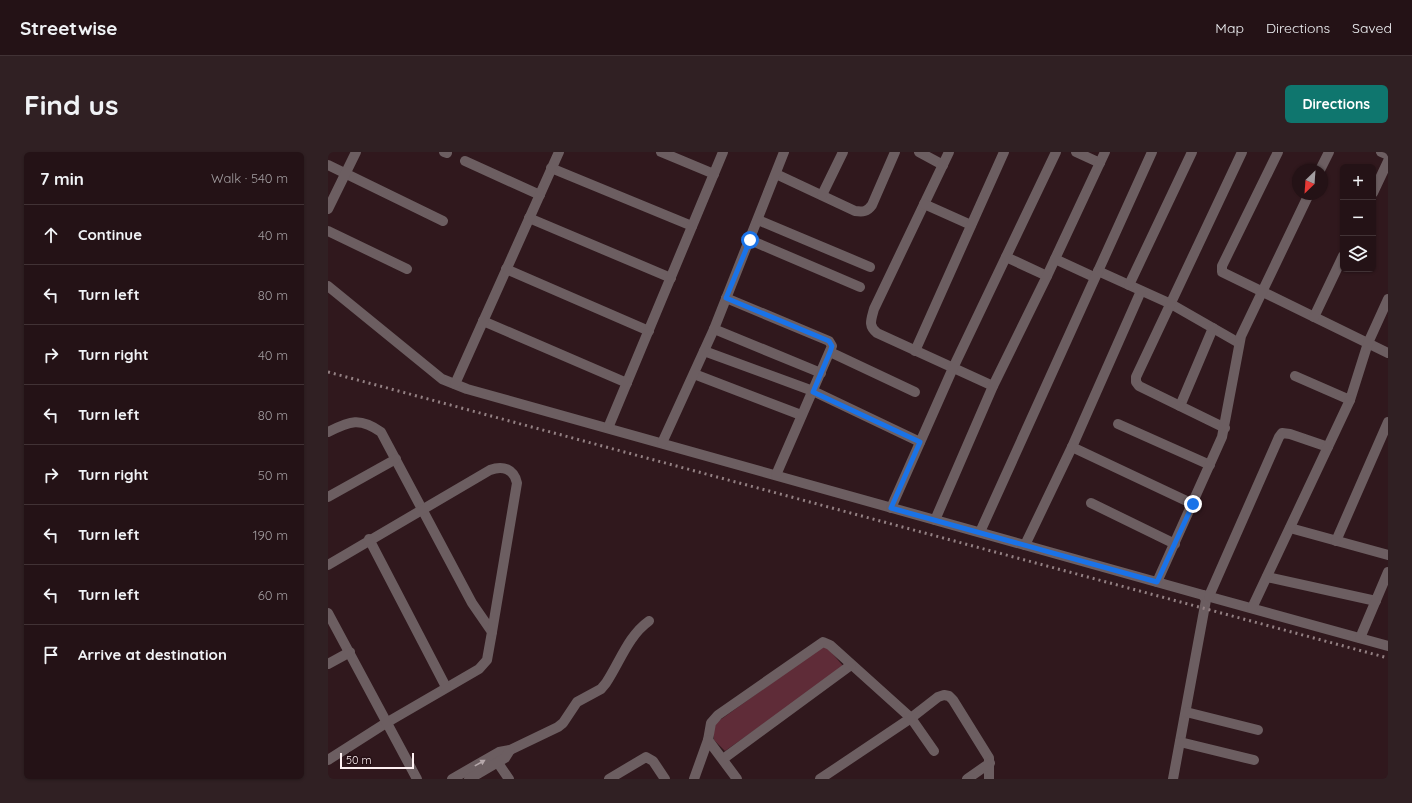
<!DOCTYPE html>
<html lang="en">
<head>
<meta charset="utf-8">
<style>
  body { margin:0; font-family:Quicksand,sans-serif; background:#302023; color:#f1f3f6 }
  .controls { position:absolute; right:12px; top:12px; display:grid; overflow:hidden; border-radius:6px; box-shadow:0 1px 3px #0004 }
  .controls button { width:36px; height:36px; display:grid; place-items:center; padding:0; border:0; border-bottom:1px solid #413235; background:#241216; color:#f1f3f6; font:20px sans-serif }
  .compass { position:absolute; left:964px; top:12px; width:36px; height:36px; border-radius:50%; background:#241216; box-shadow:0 1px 3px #0004; rotate:205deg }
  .scale { position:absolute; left:12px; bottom:10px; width:74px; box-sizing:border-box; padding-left:4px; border:2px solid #fef0f2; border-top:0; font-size:11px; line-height:14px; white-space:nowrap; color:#fef0f2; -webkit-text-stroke:3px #250f14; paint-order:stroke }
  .stop { position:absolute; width:12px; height:12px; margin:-9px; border:3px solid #1a73e8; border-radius:50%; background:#fff }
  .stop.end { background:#1a73e8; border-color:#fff; box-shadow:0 1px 4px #0008 }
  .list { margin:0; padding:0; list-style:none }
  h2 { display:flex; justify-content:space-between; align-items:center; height:52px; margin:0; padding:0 16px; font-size:17px }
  h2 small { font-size:13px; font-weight:400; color:#a39ea1 }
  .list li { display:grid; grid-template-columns:26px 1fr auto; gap:12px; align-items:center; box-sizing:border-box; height:60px; padding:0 16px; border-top:1px solid #413235 }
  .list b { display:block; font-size:15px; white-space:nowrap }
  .list em { font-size:13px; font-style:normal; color:#a39ea1 }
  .icon { flex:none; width:22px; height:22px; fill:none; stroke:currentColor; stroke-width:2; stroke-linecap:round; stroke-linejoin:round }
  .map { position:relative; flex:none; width:1060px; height:627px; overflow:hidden; border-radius:6px }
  header { display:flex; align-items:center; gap:24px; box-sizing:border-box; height:56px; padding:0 20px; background:#241216; border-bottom:1px solid #413235 }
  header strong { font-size:19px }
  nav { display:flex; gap:22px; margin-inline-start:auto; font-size:14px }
  .intro { display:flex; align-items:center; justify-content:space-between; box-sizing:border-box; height:96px; padding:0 24px }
  h1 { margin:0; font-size:28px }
  .button { padding:10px 18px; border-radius:6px; background:#0f766e; color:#fff; font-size:14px; font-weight:700 }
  main { display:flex; gap:24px; padding:0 24px }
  aside { flex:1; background:#241216; border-radius:6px; box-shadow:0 1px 3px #0004 }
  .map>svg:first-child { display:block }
</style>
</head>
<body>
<header>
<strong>Streetwise</strong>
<nav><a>Map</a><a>Directions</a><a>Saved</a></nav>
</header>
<div class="intro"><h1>Find us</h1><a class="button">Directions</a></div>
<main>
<aside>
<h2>7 min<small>Walk · 540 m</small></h2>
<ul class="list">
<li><svg class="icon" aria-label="ahead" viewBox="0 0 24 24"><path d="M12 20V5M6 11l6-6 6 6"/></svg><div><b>Continue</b></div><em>40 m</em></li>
<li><svg class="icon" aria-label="left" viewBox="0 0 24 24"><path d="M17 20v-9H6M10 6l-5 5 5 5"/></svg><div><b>Turn left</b></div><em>80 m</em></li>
<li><svg class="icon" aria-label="right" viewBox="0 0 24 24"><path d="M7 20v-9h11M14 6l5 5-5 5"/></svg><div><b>Turn right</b></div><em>40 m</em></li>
<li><svg class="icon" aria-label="left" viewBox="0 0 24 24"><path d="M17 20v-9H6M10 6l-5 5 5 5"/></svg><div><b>Turn left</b></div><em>80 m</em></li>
<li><svg class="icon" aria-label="right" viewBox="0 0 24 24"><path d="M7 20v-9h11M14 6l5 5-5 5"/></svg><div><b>Turn right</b></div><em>50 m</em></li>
<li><svg class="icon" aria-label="left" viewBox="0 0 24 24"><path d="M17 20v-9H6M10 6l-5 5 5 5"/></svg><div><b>Turn left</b></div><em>190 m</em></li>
<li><svg class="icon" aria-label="left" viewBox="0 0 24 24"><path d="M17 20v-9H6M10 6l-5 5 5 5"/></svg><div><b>Turn left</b></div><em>60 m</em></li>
<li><svg class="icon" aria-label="arrive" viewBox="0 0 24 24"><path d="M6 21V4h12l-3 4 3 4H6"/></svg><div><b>Arrive at destination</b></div></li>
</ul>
</aside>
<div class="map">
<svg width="1060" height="627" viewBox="0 0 1060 627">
  <rect width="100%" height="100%" fill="#30181d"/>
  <polygon fill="#5f2c38" points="497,493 516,515 397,599 386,588 385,573"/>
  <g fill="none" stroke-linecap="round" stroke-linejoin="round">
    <g stroke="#6c5e61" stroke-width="10">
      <polyline points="116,0 119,1"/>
      <polyline points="333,0 386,22"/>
      <polyline points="591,0 615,13"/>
      <path d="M 621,0 L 546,157 C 543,168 540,174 549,181 L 665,234"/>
      <polyline points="748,0 772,11"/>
      <polyline points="950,0 894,114 894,120 1060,201"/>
      <polyline points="1053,0 1060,3"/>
      <polyline points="137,9 212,43"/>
      <polyline points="0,13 115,69"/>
      <polyline points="223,16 364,74"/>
      <polyline points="992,18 1001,0"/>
      <path d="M 448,22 L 527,59 C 535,60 539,60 544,53 L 567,0"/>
      <polyline points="1045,41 1060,9"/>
      <polyline points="494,43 515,0"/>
      <polyline points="596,52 643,73"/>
      <polyline points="0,57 28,0"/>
      <polyline points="201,66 343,126"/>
      <polyline points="430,68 542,115"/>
      <polyline points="0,79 79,117"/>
      <polyline points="422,88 532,135"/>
      <polyline points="678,105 719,124"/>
      <polyline points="727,107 766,125"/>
      <polyline points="178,117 321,179"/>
      <polyline points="770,119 843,152 911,191"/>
      <polyline points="801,133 864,0"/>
      <polyline points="0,134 114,227 139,237 875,443 878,448 845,627"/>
      <polyline points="398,146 501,189 504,194 448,323"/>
      <polyline points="986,165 1015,104"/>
      <polyline points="155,169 299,231"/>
      <polyline points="386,177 493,221"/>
      <polyline points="376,199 485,239 592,290"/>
      <polyline points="587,199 676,0"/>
      <polyline points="502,200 587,240"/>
      <polyline points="366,222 473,263"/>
      <polyline points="967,224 1022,248 1040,191 1060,147"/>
      <polyline points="127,232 231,0"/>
      <polyline points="852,254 885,176"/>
      <polyline points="790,272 882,313"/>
      <polyline points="280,276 395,0"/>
      <polyline points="897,276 811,234 808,230 808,225 914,0"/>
      <path d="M 0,280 C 22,269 32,265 53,280 L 144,451 L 164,480 L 159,508 L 151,517 L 58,571 L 0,608"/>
      <polyline points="334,291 386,177 456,0"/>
      <polyline points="744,295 865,352"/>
      <polyline points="0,345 68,307"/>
      <polyline points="763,351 847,392"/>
      <polyline points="563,356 625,216 728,0"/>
      <polyline points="607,368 665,234 719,124 777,0"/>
      <polyline points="962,376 1060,403"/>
      <polyline points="652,380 824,0"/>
      <polyline points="41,387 118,535"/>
      <polyline points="1008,389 1060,270"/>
      <polyline points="697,393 744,295 813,139"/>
      <path d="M 0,413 L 162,318 C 175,313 186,317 189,331 L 164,480"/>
      <polyline points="939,425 1048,449"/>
      <polyline points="829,430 894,285 913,184 981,42"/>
      <polyline points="875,443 1060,494"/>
      <polyline points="881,444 951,285 954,281 962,282 1000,295"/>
      <polyline points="924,456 1022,248"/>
      <polyline points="0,461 89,627"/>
      <polyline points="1032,486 1060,420"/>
      <polyline points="0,512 22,500"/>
      <polyline points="858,560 930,578"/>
      <polyline points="380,588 383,571 390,563 495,490 502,493 583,566 606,599"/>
      <polyline points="852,590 926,608"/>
      <polyline points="395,607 523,513"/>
      <polyline points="170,611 181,627"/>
      <path d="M 124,627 L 171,600 L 182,598 L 230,575 L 235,571 L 249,550 L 273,537 L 278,531 C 292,510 300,484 321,469"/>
      <polyline points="141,627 177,606 182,598"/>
      <polyline points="281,627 318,605 325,609 337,627"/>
      <polyline points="366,627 380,588 409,627"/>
      <polyline points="492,627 583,566 610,545 616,543 621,544 625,548 661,606 661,627"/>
      <polyline points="639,627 662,611"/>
    </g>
    <polyline stroke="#938083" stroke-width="3" stroke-dasharray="2 4" stroke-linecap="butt" points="0,220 1060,506"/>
  </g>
  <defs><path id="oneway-solid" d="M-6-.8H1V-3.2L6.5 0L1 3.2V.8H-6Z"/></defs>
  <use fill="#b5a7aa" href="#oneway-solid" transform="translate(152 611) rotate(-29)"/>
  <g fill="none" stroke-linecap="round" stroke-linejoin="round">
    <polyline stroke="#1a73e8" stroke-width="5" points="422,88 398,146 501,189 504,194 502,200 485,240 592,290 563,356 829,430 865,352"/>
  </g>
</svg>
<div class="controls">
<button>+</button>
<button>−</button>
<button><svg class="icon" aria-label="layers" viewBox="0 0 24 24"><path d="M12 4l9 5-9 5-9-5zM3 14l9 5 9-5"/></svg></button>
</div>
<svg class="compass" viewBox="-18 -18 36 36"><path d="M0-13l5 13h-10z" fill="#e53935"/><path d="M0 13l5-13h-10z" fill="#a39ea1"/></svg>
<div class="scale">50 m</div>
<div class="stop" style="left:422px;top:88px"></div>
<div class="stop end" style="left:865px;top:352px"></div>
</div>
</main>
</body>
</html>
